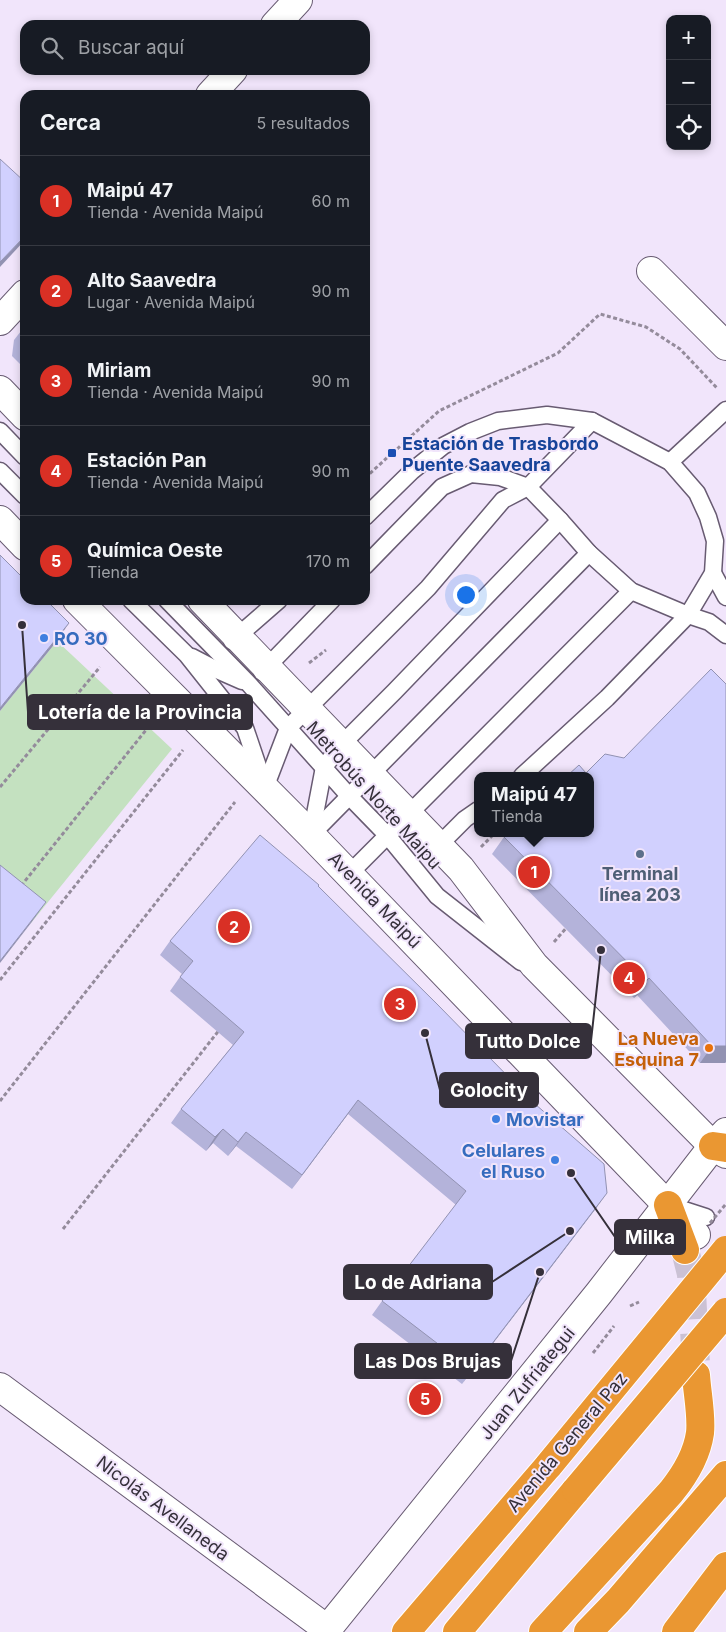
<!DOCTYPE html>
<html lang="es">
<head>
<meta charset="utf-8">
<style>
  body { margin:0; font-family:Inter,sans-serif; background:#242831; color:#f1f3f6 }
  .controls { position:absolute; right:15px; top:15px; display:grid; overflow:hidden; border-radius:10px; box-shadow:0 2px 8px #0003 }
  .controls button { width:45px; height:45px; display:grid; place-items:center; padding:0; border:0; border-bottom:1px solid #363941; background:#171b24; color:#f1f3f6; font:25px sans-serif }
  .you { position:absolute; left:465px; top:594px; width:18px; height:18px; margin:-12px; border:4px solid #fff; border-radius:50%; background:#1a73e8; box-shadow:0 0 0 8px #1a73e833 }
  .badge { display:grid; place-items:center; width:32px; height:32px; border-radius:50%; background:#d93025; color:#fff; font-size:16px; font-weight:700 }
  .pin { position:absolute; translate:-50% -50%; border:2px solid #fff; box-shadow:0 1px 5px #0006 }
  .popup { position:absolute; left:474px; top:772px; width:120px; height:65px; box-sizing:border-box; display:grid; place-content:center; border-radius:10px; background:#171b24; filter:drop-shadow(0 1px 4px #0005); font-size:16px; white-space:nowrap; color:#9ea1a6 }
  .popup b { font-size:19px; color:#f1f3f6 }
  .popup::after { content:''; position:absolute; left:50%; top:100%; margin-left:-10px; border:10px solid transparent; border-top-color:#171b24 }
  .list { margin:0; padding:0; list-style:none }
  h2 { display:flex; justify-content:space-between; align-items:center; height:65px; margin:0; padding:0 20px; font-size:21px }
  h2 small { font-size:16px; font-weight:400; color:#9ea1a6 }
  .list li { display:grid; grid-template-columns:32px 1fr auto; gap:15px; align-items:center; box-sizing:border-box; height:90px; padding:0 20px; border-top:1px solid #363941 }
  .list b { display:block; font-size:19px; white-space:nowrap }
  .list p { margin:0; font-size:16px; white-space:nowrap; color:#9ea1a6 }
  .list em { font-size:16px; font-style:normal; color:#9ea1a6 }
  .icon { flex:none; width:28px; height:28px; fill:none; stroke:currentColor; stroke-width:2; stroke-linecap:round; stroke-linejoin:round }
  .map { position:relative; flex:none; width:726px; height:1632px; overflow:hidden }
  .search { position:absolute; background:#171b24; box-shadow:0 2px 8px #0003; left:20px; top:20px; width:350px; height:55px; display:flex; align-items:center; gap:12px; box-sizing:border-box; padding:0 18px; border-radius:15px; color:#9ea1a6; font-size:19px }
  .panel { position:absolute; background:#171b24; box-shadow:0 2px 8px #0003; left:20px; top:90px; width:350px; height:515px; border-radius:15px }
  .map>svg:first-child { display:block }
</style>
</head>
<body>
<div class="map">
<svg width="726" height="1632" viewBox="0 0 726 1632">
  <rect width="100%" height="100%" fill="#f1e5fb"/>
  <polygon fill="#c4e1c0" points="57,641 172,749 31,923 0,899 0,711"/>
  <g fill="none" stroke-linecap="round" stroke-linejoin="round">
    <polyline stroke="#cbc1d4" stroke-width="28" stroke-dasharray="28 14" stroke-linecap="butt" points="685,1250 691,1274 696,1365"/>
    <defs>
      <g id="service">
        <polyline points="0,431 25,457"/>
        <polyline points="670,462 726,410"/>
        <polyline points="0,471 25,496"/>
        <polyline points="365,517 412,471 443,446 470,432 498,421 547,415 592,421 670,462 697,493 708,517 715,541 713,573 688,615 607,698 522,776"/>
        <polyline points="365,566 442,487 471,474 500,477 528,487 560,520 589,553 631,591 688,615 709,622 726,635"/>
        <polyline points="713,573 726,597"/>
        <polyline points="131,600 187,655 245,728 263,781"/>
        <polyline points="167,600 248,683 350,797 387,835 437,896 521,962"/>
        <polyline points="232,641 279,600"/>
        <polyline points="192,657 217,670 242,681"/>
        <polyline points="262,672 332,600"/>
        <polyline points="265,788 288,728 428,588 503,500 528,487 592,421"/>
        <polyline points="311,835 324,767 342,744 394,692 560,520"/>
        <polyline points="311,835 589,553"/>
        <polyline points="439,845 465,819 478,810"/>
        <polyline points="349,874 631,591"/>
        <polyline points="672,1206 706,1217"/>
      </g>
      <g id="minor">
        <polyline points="275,25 298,0"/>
        <polyline points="210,95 233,70"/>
        <polyline points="651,271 726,346"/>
        <polyline points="0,321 25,294"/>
        <polyline points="0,1387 327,1629"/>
      </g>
      <polyline id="tertiary" points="325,1632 599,1293 713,1146 726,1132"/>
      <g id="secondary">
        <polyline points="0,390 25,416"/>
        <polyline points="0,520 25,546"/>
        <polyline points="77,600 311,835 696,1235"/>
        <polyline points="202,600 461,869 534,965 713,1146 726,1154"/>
      </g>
      <g id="motorway">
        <polyline points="713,1146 726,1148"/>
        <polyline points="668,1205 685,1250"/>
        <polyline points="406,1632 549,1465"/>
        <polyline points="457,1632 576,1490"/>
        <path d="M 543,1632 L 671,1492 C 684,1476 697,1454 700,1433 C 702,1416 697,1392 696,1375"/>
        <polyline points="588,1632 618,1601 726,1475"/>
        <polyline points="676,1632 726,1566"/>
      </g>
    </defs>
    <use href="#service" stroke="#685b72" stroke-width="19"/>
    <use href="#minor" stroke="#685b72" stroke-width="30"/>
    <use href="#tertiary" stroke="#685b72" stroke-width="30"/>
    <use href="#secondary" stroke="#685b72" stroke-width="30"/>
    <use href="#motorway" stroke="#fff" stroke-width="30"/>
    <g stroke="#948b9b" stroke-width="3" stroke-dasharray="4 2.5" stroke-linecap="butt">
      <polyline points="397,449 439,411 558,353 600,314 646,327 680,349 717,388"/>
      <polyline points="365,478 390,455"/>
      <polyline points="309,663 326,650"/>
      <polyline points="0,787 100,667"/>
      <polyline points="481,847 495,833"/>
      <polyline points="21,886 154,720"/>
      <polyline points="554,942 567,927"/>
      <polyline points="0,980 183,750"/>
      <polyline points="0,1101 235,802"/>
      <polyline points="63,1229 220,1029"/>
      <polyline points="630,1306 639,1302"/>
      <polyline points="593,1353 614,1326"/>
    </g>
    <use href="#service" stroke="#fff" stroke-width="16"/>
    <use href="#minor" stroke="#fff" stroke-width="28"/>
    <use href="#tertiary" stroke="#fff" stroke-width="28"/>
    <use href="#secondary" stroke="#fff" stroke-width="28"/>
    <use href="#motorway" stroke="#ea9732" stroke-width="28"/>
    <defs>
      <g id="motorway-bridge">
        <polyline points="549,1465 726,1250"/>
        <polyline points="576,1490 726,1312"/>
      </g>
    </defs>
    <use href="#motorway-bridge" stroke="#fff" stroke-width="30" stroke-linecap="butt"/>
    <polyline stroke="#948b9b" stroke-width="3" stroke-dasharray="4 2.5" stroke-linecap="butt" points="710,1223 726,1204"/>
    <use href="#motorway-bridge" stroke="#ea9732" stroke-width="28"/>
  </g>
  <g fill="#b4b3da">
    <polygon points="25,326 25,369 12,356 14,340"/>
    <polygon points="726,684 726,1062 725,1063 700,1063 637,995 634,998 492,854 504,837 586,773 624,758"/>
    <polygon points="318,887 597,1207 462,1384 372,1315 382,1301 456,1205 348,1114 292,1189 236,1146 228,1156 213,1143 206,1151 171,1123 181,1109 233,1045 170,991 182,974 160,955 170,941"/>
  </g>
  <g fill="#9292b2">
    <polygon points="25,236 25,240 0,267 0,262"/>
    <polygon points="69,623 57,641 0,711 0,708"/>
    <polygon points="46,902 31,923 0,963 0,961"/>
    <polygon points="649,978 637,995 634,998 646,981"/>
    <polygon points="712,1046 726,1046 726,1062 725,1063 700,1063"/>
    <polygon points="358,1100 348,1114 292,1189 302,1175"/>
    <polygon points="223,1129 213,1143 206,1151 215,1137"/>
    <polygon points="246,1132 236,1146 228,1156 238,1142"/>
    <polygon points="607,1193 597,1207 462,1384 472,1370"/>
  </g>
  <g fill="#d1d0fe" stroke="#9292b2">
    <polygon points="0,159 25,182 25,236 0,262"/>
    <polygon points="25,326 25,348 21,344 23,328"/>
    <polygon points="0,555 25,580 25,600 46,600 69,623 0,708"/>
    <polygon points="711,669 726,684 726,1046 712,1046 649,978 646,981 504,837 508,833 590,833 590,776 567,776 579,765 586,773 605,754 624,758"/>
    <polygon points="260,835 319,885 318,886 437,1004 535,1104 604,1164 607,1193 472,1370 382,1301 466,1191 358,1100 302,1175 246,1132 238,1142 223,1129 215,1137 181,1109 244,1032 180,977 193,961 170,941"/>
    <polygon points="0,865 46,902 0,961"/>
  </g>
  <rect fill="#1a4fb4" stroke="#f1e5fb" stroke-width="2" x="387" y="448" width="10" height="10" rx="2.5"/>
  <g fill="#3f7fe0" stroke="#f1e5fb" stroke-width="2">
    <circle cx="44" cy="638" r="5"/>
    <circle cx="496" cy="1119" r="5"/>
    <circle cx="555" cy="1160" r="5"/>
  </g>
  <circle fill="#5c6f8a" stroke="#f1e5fb" stroke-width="2" cx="640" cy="854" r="5"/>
  <circle fill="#e8710a" stroke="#f1e5fb" stroke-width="2" cx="709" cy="1048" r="5"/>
  <g text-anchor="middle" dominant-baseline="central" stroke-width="4" stroke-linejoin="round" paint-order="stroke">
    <g font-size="18" font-weight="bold" fill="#164399" stroke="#f1e5fb" text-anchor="start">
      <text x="402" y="443">Estación de Trasbordo<tspan x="402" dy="21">Puente Saavedra</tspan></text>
    </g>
    <g font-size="18" font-weight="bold" fill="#366cbe" stroke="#f1e5fb" text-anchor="start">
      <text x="54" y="638">RO 30</text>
      <text x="506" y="1119">Movistar</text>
      <text x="545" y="1150" text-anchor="end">Celulares<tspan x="545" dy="21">el Ruso</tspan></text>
    </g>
    <g font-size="18" fill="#35303a" stroke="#f1e5fb">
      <text transform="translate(374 795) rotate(48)">Metrobús Norte Maipu</text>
      <text transform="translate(375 900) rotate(46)">Avenida Maipú</text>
      <text transform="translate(527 1383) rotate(-51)">Juan Zufriategui</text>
      <text transform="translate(567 1442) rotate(-50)">Avenida General Paz</text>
      <text transform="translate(163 1508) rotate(37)">Nicolás Avellaneda</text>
    </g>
    <g font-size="18" font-weight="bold" fill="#4e5e75" stroke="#f1e5fb">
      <text x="640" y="873">Terminal<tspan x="640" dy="21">línea 203</tspan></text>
    </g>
    <g font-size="18" font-weight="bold" fill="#c56008" stroke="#f1e5fb" text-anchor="end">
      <text x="699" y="1038">La Nueva<tspan x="699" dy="21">Esquina 7</tspan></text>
    </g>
  </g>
  <path fill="none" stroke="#35303a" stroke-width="2" d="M22 625L28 712M601 950L591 1041M425 1033L440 1090M571 1173L615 1237M570 1231L492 1282M540 1272L511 1361"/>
  <g fill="#35303a" stroke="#f1e5fb" stroke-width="2">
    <circle cx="22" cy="625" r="5"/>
    <circle cx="601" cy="950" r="5"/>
    <circle cx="425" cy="1033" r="5"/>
    <circle cx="571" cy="1173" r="5"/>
    <circle cx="570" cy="1231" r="5"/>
    <circle cx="540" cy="1272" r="5"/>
  </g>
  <g fill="#35303a" stroke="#35303a" stroke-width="2">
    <rect x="28" y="695" width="224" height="34" rx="5"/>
    <rect x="466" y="1024" width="125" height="34" rx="5"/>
    <rect x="440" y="1073" width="98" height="34" rx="5"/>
    <rect x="615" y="1220" width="70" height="34" rx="5"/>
    <rect x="344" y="1265" width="148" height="34" rx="5"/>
    <rect x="355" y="1344" width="156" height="34" rx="5"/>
  </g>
  <g font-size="19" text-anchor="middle" font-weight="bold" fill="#fff">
    <text x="140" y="719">Lotería de la Provincia</text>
    <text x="528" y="1048">Tutto Dolce</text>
    <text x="489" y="1097">Golocity</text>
    <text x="650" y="1244">Milka</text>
    <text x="418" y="1289">Lo de Adriana</text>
    <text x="433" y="1368">Las Dos Brujas</text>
  </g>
</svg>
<div class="controls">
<button>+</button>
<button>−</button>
<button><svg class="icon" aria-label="locate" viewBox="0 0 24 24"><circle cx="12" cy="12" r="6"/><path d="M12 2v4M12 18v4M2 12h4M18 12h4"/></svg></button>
</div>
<div class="you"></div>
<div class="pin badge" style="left:534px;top:872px">1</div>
<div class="popup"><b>Maipú 47</b>Tienda</div>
<div class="pin badge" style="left:234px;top:927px">2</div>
<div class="pin badge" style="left:400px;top:1004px">3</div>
<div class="pin badge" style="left:629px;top:978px">4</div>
<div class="pin badge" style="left:425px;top:1399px">5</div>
<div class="search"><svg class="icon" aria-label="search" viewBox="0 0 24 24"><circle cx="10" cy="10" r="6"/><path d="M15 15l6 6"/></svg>Buscar aquí</div>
<section class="panel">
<h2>Cerca<small>5 resultados</small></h2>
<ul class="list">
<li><span class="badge">1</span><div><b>Maipú 47</b><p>Tienda · Avenida Maipú</p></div><em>60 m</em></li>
<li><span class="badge">2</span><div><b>Alto Saavedra</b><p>Lugar · Avenida Maipú</p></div><em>90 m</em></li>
<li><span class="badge">3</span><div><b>Miriam</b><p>Tienda · Avenida Maipú</p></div><em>90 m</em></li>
<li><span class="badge">4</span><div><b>Estación Pan</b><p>Tienda · Avenida Maipú</p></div><em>90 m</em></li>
<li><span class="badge">5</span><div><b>Química Oeste</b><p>Tienda</p></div><em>170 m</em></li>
</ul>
</section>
</div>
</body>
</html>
